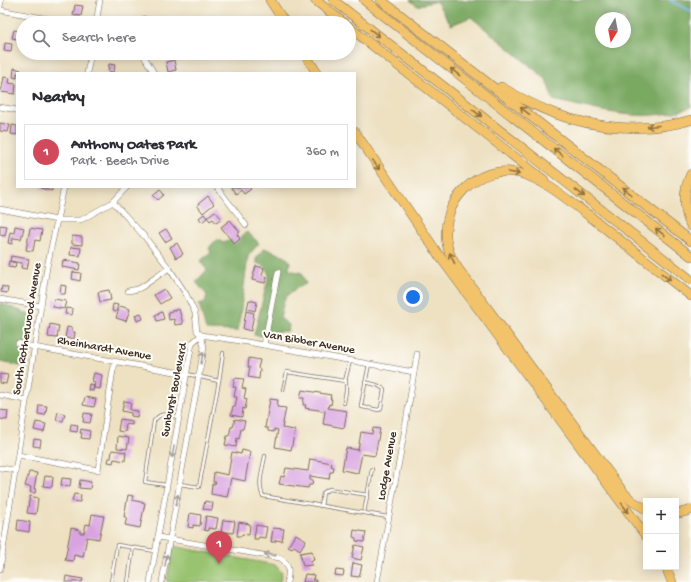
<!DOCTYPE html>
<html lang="en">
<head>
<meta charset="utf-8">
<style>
  body { margin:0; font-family:"Gochi Hand",sans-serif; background:#f7f7f7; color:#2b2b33 }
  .controls { position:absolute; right:12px; bottom:12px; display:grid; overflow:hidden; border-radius:0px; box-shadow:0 2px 10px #0003 }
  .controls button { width:36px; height:36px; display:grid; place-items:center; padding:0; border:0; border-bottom:1px solid #e1e1e2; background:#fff; color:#2b2b33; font:20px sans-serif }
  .compass { position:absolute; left:595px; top:12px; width:36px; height:36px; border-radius:50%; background:#fff; box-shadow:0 2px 10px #0003; rotate:190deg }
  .you { position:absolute; left:413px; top:297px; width:14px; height:14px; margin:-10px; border:3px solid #fff; border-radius:50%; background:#1a73e8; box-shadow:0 0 0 6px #1a73e833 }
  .badge { display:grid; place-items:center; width:26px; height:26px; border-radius:50%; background:#d1495b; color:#fff; font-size:13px; font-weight:700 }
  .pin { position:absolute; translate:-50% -33px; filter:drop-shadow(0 1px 2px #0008) }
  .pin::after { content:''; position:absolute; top:21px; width:14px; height:12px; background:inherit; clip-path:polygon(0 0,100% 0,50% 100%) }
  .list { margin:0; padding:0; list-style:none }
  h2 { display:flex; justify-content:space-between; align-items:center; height:52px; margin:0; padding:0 16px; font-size:17px }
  h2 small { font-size:13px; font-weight:400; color:#7c7c81 }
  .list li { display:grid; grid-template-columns:26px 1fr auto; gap:12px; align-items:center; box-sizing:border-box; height:56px; margin:0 8px 8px; padding:0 8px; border:1px solid #e1e1e2; border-radius:0px }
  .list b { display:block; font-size:15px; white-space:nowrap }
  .list p { margin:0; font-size:13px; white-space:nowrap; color:#7c7c81 }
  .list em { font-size:13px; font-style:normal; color:#7c7c81 }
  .icon { flex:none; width:22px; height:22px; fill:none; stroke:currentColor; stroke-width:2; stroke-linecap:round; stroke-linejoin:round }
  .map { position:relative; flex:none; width:691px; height:582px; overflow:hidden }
  .search { position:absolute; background:#fff; box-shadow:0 2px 10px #0003; left:16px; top:16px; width:340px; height:44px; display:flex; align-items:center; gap:10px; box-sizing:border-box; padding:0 14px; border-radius:22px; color:#7c7c81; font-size:15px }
  .panel { position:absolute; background:#fff; box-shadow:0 2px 10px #0003; left:16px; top:72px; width:340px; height:116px; border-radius:0px }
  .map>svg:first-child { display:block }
</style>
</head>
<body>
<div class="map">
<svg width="691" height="582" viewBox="0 0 691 582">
  <rect width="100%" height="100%" fill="#fdfcf7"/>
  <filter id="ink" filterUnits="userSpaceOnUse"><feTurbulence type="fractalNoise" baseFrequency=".025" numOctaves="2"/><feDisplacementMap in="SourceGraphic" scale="8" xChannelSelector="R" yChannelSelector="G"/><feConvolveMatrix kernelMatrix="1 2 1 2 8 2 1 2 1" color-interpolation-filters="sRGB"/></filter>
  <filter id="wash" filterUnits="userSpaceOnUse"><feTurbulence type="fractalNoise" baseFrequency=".012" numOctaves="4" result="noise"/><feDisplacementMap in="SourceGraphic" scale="16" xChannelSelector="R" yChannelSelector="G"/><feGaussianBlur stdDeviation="0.9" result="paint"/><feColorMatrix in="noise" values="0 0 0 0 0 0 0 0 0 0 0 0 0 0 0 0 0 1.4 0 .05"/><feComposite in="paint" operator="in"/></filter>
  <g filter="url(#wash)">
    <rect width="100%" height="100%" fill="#eee1c2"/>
    <polygon fill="#99c36f" stroke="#6a7646" points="173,546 275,565 282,573 280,582 167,582"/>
    <g fill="#7aa962" stroke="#5a6a40" fill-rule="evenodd">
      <path d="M 410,0 L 691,0 L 691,107 C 644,125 600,110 553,100 L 546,79 L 471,17 L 451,25 L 436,1 L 417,6 ZM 601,18 L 625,18 L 625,42 L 601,42 Z"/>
      <polygon points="247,232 259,243 248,256 238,331 206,330 199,304 205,302 207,295 196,282 207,270 200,261 211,253 209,248 217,239 223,243 231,240 236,241"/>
      <path d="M 264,248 L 284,256 L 290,261 L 289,270 L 302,273 L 306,284 C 299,287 288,292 285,299 C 282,304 282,312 280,318 L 289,325 L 288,331 L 274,332 L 270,337 L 254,335 L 269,275 L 265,266 L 257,263 L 256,259 Z"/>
      <polygon points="0,303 34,316 27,367 0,362"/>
    </g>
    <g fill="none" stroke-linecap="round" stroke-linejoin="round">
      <polyline stroke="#7fb6ee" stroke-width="2" points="670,0 691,11"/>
    </g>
    <g id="blocks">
      <g fill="#d9a3e1">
        <polygon points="75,5 83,6 81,16 73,15"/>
        <polygon points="144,16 150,20 148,23 140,22"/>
        <polygon points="14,30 23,32 22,40 12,38"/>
        <polygon points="5,43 12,44 11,52 4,51"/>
        <polygon points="174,60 176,70 168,72 166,62"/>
        <polygon points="109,64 115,65 114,72 108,71"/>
        <polygon points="14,68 21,70 20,73 17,73 17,78 13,77"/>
        <polygon points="4,77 10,78 9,83 16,84 15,94 1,92"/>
        <polygon points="0,123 10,125 8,132 0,131"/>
        <polygon points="12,125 17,126 17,135 11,134"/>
        <polygon points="40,187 52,187 52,191 40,188"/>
        <polygon points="231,187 249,187 251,189 244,194 241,190 236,194"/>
        <polygon points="160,189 164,195 158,200 153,195"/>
        <polygon points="208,196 214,204 203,213 197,205"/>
        <polygon points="215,211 222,219 216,223 213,219 210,221 207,217"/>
        <polygon points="204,214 207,218 202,222 199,218"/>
        <polygon points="230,220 240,232 237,234 240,239 234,244 221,227"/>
        <polygon points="0,225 7,226 5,236 0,235"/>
        <polygon points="15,226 24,228 21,239 13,238 12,244 8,243 10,232 14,233"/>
        <polygon points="30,228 42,230 40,241 35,240 33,251 26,250"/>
        <polygon points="166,229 172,238 165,242 159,233"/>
        <polygon points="72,236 82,237 82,245 72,244"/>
        <polygon points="177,243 183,254 176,258 170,247"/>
        <polygon points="71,247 81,248 80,256 70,255"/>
        <polygon points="11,256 29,259 27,269 21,268 22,263 10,261"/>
        <polygon points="63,260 80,263 79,270 62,267"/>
        <polygon points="9,261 16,263 15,268 8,267"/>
        <polygon points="256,266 264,268 262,275 267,277 265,283 252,280"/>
        <polygon points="73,272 81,273 80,281 72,279"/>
        <polygon points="61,285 66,286 65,294 60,294"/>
        <polygon points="2,286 8,288 7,293 1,292"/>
        <polygon points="164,289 170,298 160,304 154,295"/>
        <polygon points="109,290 111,300 100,302 98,292"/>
        <polygon points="54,299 66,301 64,309 53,307"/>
        <polygon points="249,300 257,302 255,311 247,309"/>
        <polygon points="113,304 118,305 116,312 112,311"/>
        <polygon points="120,306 130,309 126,321 116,318"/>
        <polygon points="66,308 73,309 72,315 65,314"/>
        <polygon points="179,309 183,324 175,325 174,319 169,320 168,312"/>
        <polygon points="246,311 254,313 251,331 243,329"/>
        <polygon points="162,312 164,319 157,321 155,315"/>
        <polygon points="141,313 143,319 137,321 135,315"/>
        <polygon points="50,324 59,326 57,338 48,337"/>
        <polygon points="67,327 72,328 72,332 75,332 74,339 65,338"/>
        <polygon points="249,358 260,360 258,368 260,369 259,379 248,377 250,367 248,367"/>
        <polygon points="94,373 102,375 100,389 94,388 95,382 92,381"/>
        <polygon points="0,374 8,375 6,384 0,383"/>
        <polygon points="235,378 244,379 242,388 246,389 244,398 247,399 245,409 243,408 242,417 231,415 233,406 235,407 237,397 234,397 236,387 233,387"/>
        <polygon points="89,384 94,385 93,391 88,390"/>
        <polygon points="302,390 331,395 330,399 332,399 331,405 329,404 328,408 347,411 344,428 323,424 325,411 305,408 306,405 303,405 304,398 300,398"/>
        <polygon points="85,397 96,399 94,407 83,405"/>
        <polygon points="270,399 278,400 277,407 286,408 282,428 295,430 291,450 275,447 278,430 274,429 274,432 268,431 268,428 265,428"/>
        <polygon points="124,401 131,402 130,410 138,411 137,417 131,416 131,413 122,411"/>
        <polygon points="39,405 47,406 45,415 38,414"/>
        <polygon points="0,410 8,411 7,420 0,419"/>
        <polygon points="58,412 65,414 63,421 56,420"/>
        <polygon points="84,413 92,414 90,423 83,422"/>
        <polygon points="120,419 132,421 132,425 126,424 125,432 118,431"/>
        <polygon points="235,419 245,421 243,429 241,429 239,439 237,438 236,447 225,445 227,436 229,436 231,427 233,427"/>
        <polygon points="36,422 46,424 44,432 34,430"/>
        <polygon points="71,424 78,425 77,432 70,431"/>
        <polygon points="373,428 380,429 375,456 362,454 358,473 342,470 346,448 358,450 361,432 372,434"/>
        <polygon points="81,429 90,431 89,439 81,438 82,433 80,433"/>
        <polygon points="118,436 129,438 127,449 117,448"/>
        <polygon points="34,439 41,440 40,447 33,446"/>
        <polygon points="112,450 126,452 125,461 114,459 113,463 108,462 109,458 111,458"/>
        <polygon points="242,450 250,452 245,481 231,478 227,497 211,494 212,484 215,484 216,482 213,482 214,472 228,475 232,452 241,454"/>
        <polygon points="310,459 332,463 331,466 334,467 333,472 330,472 329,479 310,476 310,480 313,480 312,485 309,485 308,488 279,484 281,476 284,477 286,468 308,471"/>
        <polygon points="29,472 37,473 34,489 36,489 35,493 30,492 31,487 25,486"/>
        <polygon points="45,476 53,477 52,487 43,486"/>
        <polygon points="62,478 71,479 70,486 61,485"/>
        <polygon points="80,480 91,482 90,489 79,488"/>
        <polygon points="74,494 81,495 80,502 72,501"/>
        <polygon points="128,495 133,496 132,500 145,503 140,528 125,525 127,517 124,517"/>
        <polygon points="30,496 38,498 36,514 27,513"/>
        <polygon points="205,501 213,503 212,510 203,509"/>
        <polygon points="190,513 201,515 200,526 193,525 193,528 188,527"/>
        <polygon points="92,514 104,516 99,539 87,537 83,557 74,555 73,561 65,560 71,528 80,530 80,533 84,533 86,524 90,525"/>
        <polygon points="206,516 218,518 216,529 208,528 208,531 204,530"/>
        <polygon points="18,520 30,522 29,532 17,530"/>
        <polygon points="223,520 235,521 233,533 226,532 226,534 221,533"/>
        <polygon points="239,522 250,524 249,535 242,534 242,536 237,536"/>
        <polygon points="256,525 267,527 265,538 259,537 258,539 254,539"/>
        <polygon points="273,528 284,529 282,541 276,540 275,542 271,542"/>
        <polygon points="354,530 366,532 364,542 356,541 356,538 353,537"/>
        <polygon points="296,534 306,540 300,550 294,546 292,548 288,546"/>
        <polygon points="355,545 364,547 361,560 352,558"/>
        <polygon points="312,551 314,560 311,561 312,565 303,566 300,553"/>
        <polygon points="353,563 362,565 359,577 351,576"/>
        <polygon points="336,570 344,571 343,576 335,575"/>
        <polygon points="305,574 314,575 313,580 316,580 316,582 303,582"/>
        <polygon points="66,576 83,579 82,582 65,582"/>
      </g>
    </g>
  </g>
  <g filter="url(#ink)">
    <use href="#blocks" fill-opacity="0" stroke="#7a6a57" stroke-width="1"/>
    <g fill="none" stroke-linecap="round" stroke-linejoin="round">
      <defs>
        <g id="service">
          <polyline points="219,381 223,353"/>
          <polyline points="365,382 377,385 384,389 381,408 379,410 362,407 361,405 369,364"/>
          <polyline points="283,390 287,372 345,381 350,361"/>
          <polyline points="344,403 346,391 346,381"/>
          <path d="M 265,456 C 263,468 257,484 263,496 L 388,517"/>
          <polyline points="180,484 199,487 219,381 187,374"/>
          <path d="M 166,485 L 145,482 L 154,421 C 161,411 167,415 178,417"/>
          <polyline points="321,506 323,493 329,489 368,495"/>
          <polyline points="364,513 372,469"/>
          <polyline points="111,582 117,545 155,551"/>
          <polyline points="128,582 133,547"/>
        </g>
        <g id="minor">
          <polyline points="0,7 1,0"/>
          <polyline points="0,10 70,23"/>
          <polyline points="96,23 100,0"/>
          <polyline points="142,53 154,73"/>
          <polyline points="87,73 91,53"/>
          <polyline points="0,107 17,110"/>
          <polyline points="217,187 246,225"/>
          <polyline points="113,202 144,236 169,268 186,294 195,313 197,331 201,335 204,347 162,582"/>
          <polyline points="0,209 57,220 81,220 113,202 127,187"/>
          <polyline points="128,291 138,289 142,287 169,268"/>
          <polyline points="0,299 41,306"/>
          <polyline points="201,335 247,342 414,372"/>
          <polyline points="18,343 34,347 186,374"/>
          <polyline points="264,345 278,272"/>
          <polyline points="0,395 26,400"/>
          <polyline points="18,455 98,470 113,370 116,362"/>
          <polyline points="0,468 15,470"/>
          <path d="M 158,537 L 280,558 C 290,564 289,572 287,582"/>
          <polyline points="0,569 47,267 64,187"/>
          <polyline points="150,582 192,343 201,335"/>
          <polyline points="377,582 404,434 417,354"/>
        </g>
        <g id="motorway">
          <polyline points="270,0 285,23"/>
          <polyline points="315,0 344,23"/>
          <polyline points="333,0 691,280"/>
          <polyline points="364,0 691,256"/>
          <polyline points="381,0 691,241"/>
          <polyline points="349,27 544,180"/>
          <polyline points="304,53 317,73"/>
          <path d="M 501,87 C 518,97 535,106 553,113 C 595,129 647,133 691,120"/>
          <polyline points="355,132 438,254 646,536"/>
          <path d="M 691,174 C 683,190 683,210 691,226"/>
          <polyline points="587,214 691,296"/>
          <path d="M 592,218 C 570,202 546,180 519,173 C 477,163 439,203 447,244 C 449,255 455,265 462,274 L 623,492 L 632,501 L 646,509"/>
          <polyline points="676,514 691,510"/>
          <polyline points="666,567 672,582"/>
        </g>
      </defs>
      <use href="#service" stroke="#7a6a57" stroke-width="4"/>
      <use href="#minor" stroke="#7a6a57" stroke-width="6"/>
      <use href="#motorway" stroke="#7a6a57" stroke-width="10"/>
      <use href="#service" stroke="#fff" stroke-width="2.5"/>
      <use href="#minor" stroke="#fff" stroke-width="5"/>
      <use href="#motorway" stroke="#f2c36a" stroke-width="9"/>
    </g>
    <defs><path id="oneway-shaft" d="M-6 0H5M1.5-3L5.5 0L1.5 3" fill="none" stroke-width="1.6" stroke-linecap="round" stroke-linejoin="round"/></defs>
    <g stroke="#8d6f40">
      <use href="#oneway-shaft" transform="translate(375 33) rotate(38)"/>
      <use href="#oneway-shaft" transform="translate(455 72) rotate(-142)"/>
      <use href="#oneway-shaft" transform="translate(525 111) rotate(-142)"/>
      <use href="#oneway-shaft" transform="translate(477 113) rotate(38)"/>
      <use href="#oneway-shaft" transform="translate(653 126) rotate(175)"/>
      <use href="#oneway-shaft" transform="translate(558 152) rotate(-142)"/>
      <use href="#oneway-shaft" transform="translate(376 165) rotate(56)"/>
      <use href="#oneway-shaft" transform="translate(514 173) rotate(8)"/>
      <use href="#oneway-shaft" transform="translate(627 191) rotate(-142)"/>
      <use href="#oneway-shaft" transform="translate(580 193) rotate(38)"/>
      <use href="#oneway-shaft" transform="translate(660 232) rotate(-142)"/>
      <use href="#oneway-shaft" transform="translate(452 258) rotate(-115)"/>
      <use href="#oneway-shaft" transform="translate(666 277) rotate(38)"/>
      <use href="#oneway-shaft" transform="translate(625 508) rotate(54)"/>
    </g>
    <g stroke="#a79f9a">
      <use href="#oneway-shaft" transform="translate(202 358) rotate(-80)"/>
      <use href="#oneway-shaft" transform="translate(173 452) rotate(100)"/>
      <use href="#oneway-shaft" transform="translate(177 500) rotate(-80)"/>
      <use href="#oneway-shaft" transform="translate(270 555) rotate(-171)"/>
      <use href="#oneway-shaft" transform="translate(166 560) rotate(-79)"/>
    </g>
  </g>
  <g text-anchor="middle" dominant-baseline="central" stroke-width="4" stroke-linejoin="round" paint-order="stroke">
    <g font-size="12" fill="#3b2a1e" stroke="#fdfcf7">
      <text transform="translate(28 329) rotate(-81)">South Rotherwood Avenue</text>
      <text transform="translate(309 343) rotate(10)">Van Bibber Avenue</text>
      <text transform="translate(104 349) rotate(10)">Rheinhardt Avenue</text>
      <text transform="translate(175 390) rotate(-79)">Sunburst Boulevard</text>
      <text transform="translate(388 466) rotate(-80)">Lodge Avenue</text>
    </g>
  </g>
</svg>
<div class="controls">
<button>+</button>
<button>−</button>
</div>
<svg class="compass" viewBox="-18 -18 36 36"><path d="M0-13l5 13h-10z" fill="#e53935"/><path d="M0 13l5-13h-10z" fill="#7c7c81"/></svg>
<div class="you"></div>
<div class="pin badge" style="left:219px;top:564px">1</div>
<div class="search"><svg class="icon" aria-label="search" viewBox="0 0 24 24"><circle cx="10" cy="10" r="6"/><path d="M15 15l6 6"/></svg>Search here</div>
<section class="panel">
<h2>Nearby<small></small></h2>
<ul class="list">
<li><span class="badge">1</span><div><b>Anthony Oates Park</b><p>Park · Beech Drive</p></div><em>360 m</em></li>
</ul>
</section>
</div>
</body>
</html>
